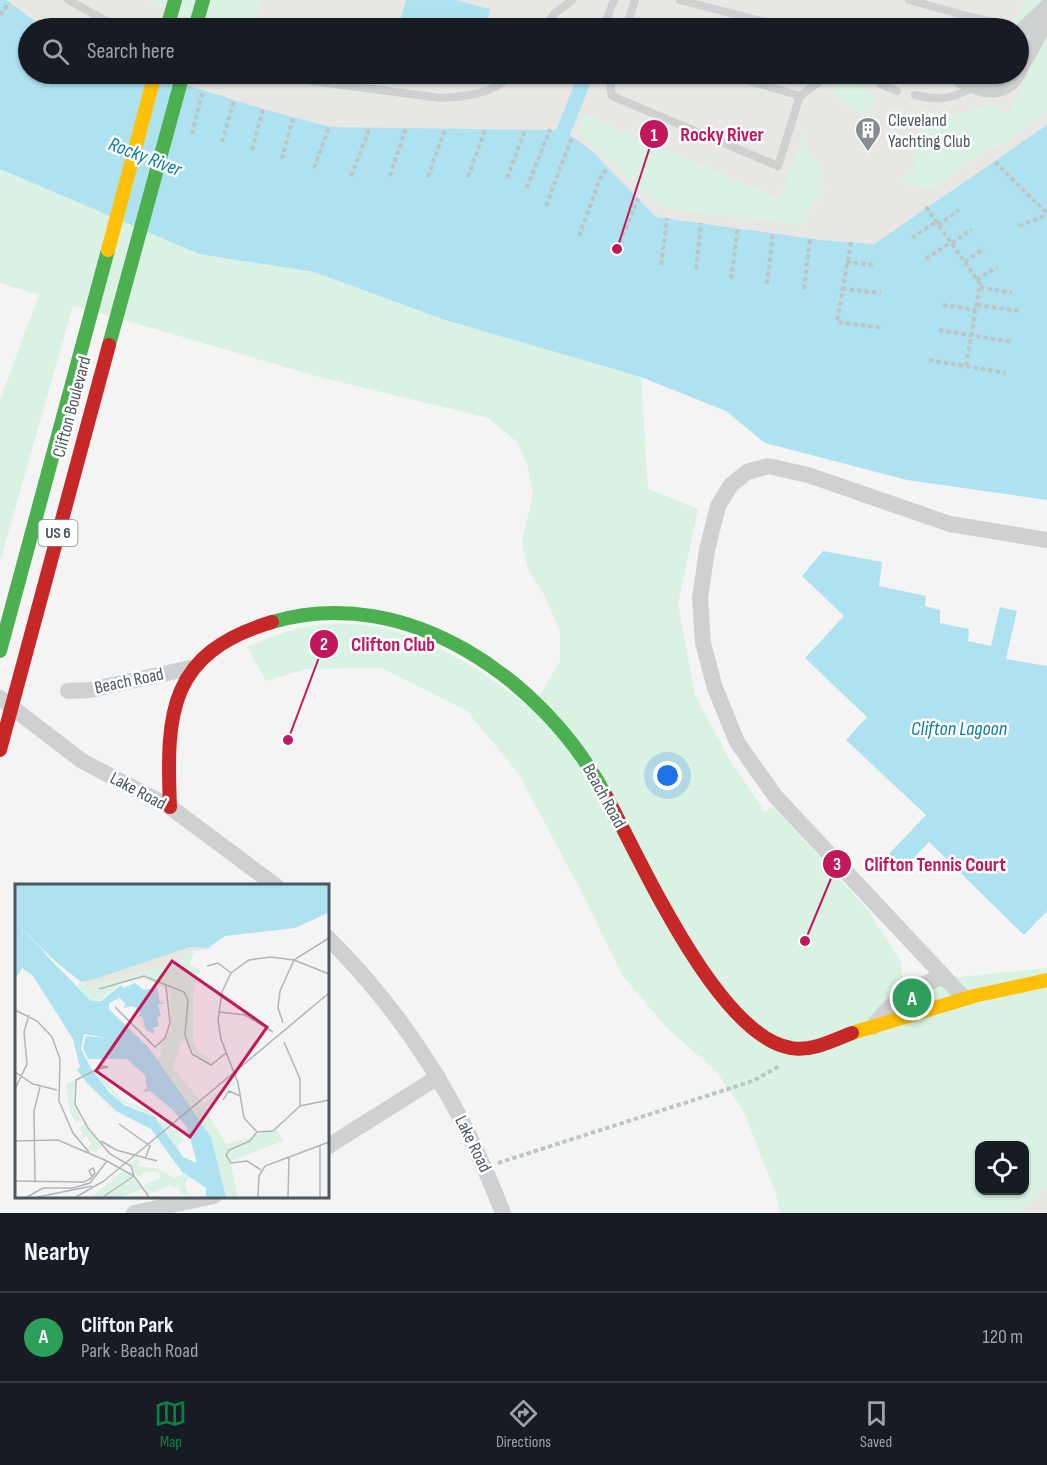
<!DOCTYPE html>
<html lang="en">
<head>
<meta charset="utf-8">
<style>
  body { margin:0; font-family:"Sofia Sans Condensed",sans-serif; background:#242831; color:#f1f3f6 }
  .controls { position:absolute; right:18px; bottom:18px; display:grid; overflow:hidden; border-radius:12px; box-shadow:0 2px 4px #0004 }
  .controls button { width:54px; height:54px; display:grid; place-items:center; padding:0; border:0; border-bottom:2px solid #363941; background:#171b24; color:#f1f3f6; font:30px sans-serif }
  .you { position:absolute; left:668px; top:776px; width:21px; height:21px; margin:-15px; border:4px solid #fff; border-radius:50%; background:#1a73e8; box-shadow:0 0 0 9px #1a73e833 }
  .badge { display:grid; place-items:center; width:39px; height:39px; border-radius:50%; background:#0b8043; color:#fff; font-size:20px; font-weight:700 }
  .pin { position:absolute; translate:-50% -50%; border:3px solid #fff; box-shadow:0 2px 6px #0006 }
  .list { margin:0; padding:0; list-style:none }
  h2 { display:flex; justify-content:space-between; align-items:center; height:78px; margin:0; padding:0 24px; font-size:26px }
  h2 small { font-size:20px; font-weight:400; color:#9ea1a6 }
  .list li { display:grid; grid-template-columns:39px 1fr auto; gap:18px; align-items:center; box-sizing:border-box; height:90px; padding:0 24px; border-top:2px solid #363941 }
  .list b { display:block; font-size:22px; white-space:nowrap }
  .list p { margin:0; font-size:20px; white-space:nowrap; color:#9ea1a6 }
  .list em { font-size:20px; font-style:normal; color:#9ea1a6 }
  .icon { flex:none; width:33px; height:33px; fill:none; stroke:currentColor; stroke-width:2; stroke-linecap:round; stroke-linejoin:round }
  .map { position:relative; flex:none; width:1047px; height:1213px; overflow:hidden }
  .search { position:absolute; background:#171b24; box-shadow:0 2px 4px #0004; left:18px; right:18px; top:18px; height:66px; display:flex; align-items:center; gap:15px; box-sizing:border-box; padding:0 21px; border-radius:33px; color:#9ea1a6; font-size:22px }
  .sheet { height:168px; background:#171b24 }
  nav { display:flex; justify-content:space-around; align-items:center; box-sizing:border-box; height:84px; border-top:2px solid #363941; background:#171b24; font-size:16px; color:#9ea1a6 }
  nav a { display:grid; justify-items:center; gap:3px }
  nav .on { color:#0b8043 }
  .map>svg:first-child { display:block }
</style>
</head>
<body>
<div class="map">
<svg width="1047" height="1213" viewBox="0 0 1047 1213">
  <rect width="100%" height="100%" fill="#f4f4f4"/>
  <polygon fill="#e8e7e3" points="6,0 1047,0 1047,125 874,244 822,240 656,217 590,149 570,135 592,81 578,75 556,130 542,131 331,127 263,109 151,74 1018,74 1018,28 45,28"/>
  <g fill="#d9f2e3" fill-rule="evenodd">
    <polygon points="149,0 260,0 253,28 206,28"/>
    <polygon points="1022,0 1043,0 1017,28 994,28 1016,16 1025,2"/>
    <path d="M 1047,34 L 1047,113 L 996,149 L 989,148 L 931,190 C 919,185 909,186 896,181 L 902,179 L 916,165 L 912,148 L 921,138 L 914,111 L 956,115 L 989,105 L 1008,115 Z"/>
    <path d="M 831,74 L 853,74 L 874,96 L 875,104 L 859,116 C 846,105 826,93 831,74 Z"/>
    <path d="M 584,114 L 780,199 L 804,131 C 807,142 806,157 819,163 L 826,187 L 822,191 L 823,199 L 811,204 L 805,225 L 662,208 L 577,132 Z"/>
    <path d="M 0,169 L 199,254 L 314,272 L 445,320 L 641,377 L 648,489 L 698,509 L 678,604 L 695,695 L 728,757 L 765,812 L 773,806 L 867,909 L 900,960 L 904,983 L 1047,968 L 1047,1188 L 1021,1213 L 780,1213 L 776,1194 L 744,1112 L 716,1071 L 667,1028 L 623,976 L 578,885 L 518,773 L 466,710 L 382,668 L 306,669 L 266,681 L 247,647 C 331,609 388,619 468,664 C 490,676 510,695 532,708 L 560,661 L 560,632 L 546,598 L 528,570 L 522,542 L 533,494 L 527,464 L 517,442 L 488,418 L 316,376 L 73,305 L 0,562 L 0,400 L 39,295 L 0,283 ZM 980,1146 L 1024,1146 L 1024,1190 L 980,1190 Z"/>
  </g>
  <polygon fill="#e7e6e1" points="1047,1188 1047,1213 1021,1213"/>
  <g fill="#aee2f0">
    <polygon points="0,0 6,0 45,28 28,28 28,74 151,74 263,109 331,127 556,130 578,75 592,80 570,135 590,149 656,217 822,240 874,244 1047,125 1047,500 907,480 765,443 726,411 641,377 445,320 314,272 199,254 0,169"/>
    <polygon points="406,0 456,0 490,9 485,28 416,28 399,24"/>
    <polygon points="823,551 882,562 879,586 926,596 925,606 940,610 940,623 969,629 968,641 991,646 1000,607 1017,611 1006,659 1047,666 1047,911 1024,935 929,842 899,873 884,859 926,815 846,740 867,717 805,658 844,616 802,576"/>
  </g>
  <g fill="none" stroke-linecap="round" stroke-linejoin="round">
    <g stroke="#bcc7c4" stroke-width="4" stroke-dasharray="4.5 3" stroke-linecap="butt">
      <polyline points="0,15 9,2"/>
      <polyline points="192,134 203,90"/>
      <polyline points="222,142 234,100"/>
      <polyline points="252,150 263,109"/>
      <polyline points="282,159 293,117"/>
      <polyline points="995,162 1047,213"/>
      <polyline points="314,168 329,127"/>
      <polyline points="351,176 368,133 367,129"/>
      <polyline points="390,176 406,128"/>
      <polyline points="428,177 445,129"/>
      <polyline points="468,177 485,130"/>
      <polyline points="507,178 525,130"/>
      <polyline points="527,188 550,129"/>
      <polyline points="546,206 572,137"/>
      <polyline points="926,207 980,284 966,365"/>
      <polyline points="938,225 959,210"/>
      <polyline points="1019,226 1047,215"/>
      <polyline points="579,236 602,174 608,168"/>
      <polyline points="912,238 936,222"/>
      <polyline points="851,242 837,322 883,328"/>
      <polyline points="952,243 972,229"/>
      <polyline points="617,250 638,198"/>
      <polyline points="926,259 951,242"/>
      <polyline points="846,262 875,265"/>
      <polyline points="965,262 984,248"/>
      <polyline points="661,265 667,218"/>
      <polyline points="696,269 701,223"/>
      <polyline points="731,279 738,227"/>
      <polyline points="977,280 997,267"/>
      <polyline points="767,284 773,232"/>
      <polyline points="980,287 1012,293"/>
      <polyline points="804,289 810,238"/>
      <polyline points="842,289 881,293"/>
      <polyline points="943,305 976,310"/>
      <polyline points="977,305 1019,311"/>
      <polyline points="939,330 1013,342"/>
      <polyline points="929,360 1006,373"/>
      <polyline points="498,1163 753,1081 779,1066"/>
    </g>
    <g stroke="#ced0d2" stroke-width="8">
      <polyline points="68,0 119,28"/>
      <polyline points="680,0 788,28"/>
      <polyline points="909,0 967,16"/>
      <polyline points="605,23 614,0"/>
      <polyline points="544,28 554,14 572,0"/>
      <polyline points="626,28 635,0"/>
      <polyline points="963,28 967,16 992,22"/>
      <path d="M 260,74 L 440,98 C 465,97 494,94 512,74"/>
      <polyline points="609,74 612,96 778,166 800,96"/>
      <polyline points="727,74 800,96 819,82 822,74"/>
      <polyline points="871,74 881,84 897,91"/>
      <path d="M 915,95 C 939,101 953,99 975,86"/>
    </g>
    <g stroke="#ced0d2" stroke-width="16">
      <polyline points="1018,34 1047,7"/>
      <polyline points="1018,72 1047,20"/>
      <polyline points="948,74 975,86"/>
      <path d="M 968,74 L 975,86 C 992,93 1007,90 1018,74"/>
      <polyline points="68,691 90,690 190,668"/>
      <polyline points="0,698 82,761 170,807 276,886"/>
      <path d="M 327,937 C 408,1017 462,1107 503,1213"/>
      <polyline points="963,997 775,796 737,742 715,688 703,643 700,598 707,550 718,506 731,485 747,472 768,466 808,475 950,524 1047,540"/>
      <path d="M 873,1027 C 893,1000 910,987 943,977"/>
      <polyline points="327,1147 438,1077"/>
      <polyline points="134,1213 214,1196"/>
    </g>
    <g stroke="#4caf50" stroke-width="14">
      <polyline points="167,28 175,0"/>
      <polyline points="195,28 203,0"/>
      <polyline points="109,345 183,74"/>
      <path d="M 272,622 C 408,582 545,681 606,796"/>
      <polyline points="0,651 108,250"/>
    </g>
    <g stroke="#ffc107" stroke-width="14">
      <polyline points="108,250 155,74"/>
      <polyline points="852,1033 974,996 1047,980"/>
    </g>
    <g stroke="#c62828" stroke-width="14">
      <polyline points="0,750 109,345"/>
      <path d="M 606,796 C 640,858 717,1036 791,1048 C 811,1052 834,1040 852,1033"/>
      <path d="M 170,807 C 166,712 169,653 272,622"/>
    </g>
  </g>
  <defs>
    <symbol id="building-pin" viewBox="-11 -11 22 30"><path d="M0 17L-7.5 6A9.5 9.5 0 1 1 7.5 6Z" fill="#868d94" stroke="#fff"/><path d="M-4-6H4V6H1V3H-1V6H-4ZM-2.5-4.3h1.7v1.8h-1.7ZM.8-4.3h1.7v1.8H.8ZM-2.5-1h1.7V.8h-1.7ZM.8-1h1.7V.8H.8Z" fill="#fff"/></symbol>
  </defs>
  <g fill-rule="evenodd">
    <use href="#building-pin" x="853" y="115" width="30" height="40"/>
  </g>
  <g text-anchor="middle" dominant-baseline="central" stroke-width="5" stroke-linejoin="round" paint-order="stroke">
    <rect fill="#fff" stroke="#808990" stroke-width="1.5" x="38.5" y="520" width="39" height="26" rx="4.5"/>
    <g font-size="16" font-weight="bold" fill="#4a5661">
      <text x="58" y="533">US 6</text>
    </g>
    <g font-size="18" fill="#4a5661" stroke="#fff" text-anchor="start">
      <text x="888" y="120">Cleveland<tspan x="888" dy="21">Yachting Club</tspan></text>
    </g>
    <g font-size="18" fill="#4a5661" stroke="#fff">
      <text transform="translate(72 407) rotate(-75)">Clifton Boulevard</text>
      <text transform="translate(129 681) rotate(-12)">Beach Road</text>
      <text transform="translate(138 791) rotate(28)">Lake Road</text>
      <text transform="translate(604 796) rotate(61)">Beach Road</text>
      <text transform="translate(473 1144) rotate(64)">Lake Road</text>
    </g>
    <g font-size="20" font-style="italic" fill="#0c7c9b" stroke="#fff">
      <text transform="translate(145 157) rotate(21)">Rocky River</text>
      <text x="959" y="729">Clifton Lagoon</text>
    </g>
  </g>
  <g transform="translate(15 884)">
    <rect width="314" height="314" fill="#f4f4f4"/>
    <path d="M 173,67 L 180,69 L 174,80 L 185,86 L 178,105 L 178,159 L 183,168 L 194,174 L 194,179 L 178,168 L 172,155 L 165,160 L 158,184 L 188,220 L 217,197 L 221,199 L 190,224 L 211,260 L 262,245 L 268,257 L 215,277 L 223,313 L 211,313 L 196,253 L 141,178 L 147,168 L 144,163 L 156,146 L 155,107 L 129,94 L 106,99 L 82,118 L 76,117 L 62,101 L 66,98 L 73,103 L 164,78 ZM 90,187 L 83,188 L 107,216 L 131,225 L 143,234 L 103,216 L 78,188 ZM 60,197 L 58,214 L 66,236 L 61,239 L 55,228 L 52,208 L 51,200 ZM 155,233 L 169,257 L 162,262 L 168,272 L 143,236 L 150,238 ZM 69,240 L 86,262 L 80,269 L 73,263 L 77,259 L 71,252 L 66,256 L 64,253 L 68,249 L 64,244 ZM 125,272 L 123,282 L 145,285 L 159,294 L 169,290 L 174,293 L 170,300 L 173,311 L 165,310 L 165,305 L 155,301 L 133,310 L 129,301 L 146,293 L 143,288 L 132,287 L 123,293 L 115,280 ZM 109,286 L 117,292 L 86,313 L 76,313 ZM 119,294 L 127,305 L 106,313 L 90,313 Z" fill="#d9f2e3"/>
    <path d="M 197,62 L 192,66 L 173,67 L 164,78 L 113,92 L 73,103 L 66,98 L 175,63 Z" fill="#e7e6e1"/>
    <path d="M 0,0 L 313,0 L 313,29 L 280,44 L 210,52 L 193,64 L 175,63 L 83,94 L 66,98 L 27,67 L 76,117 L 86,117 L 106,101 L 108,104 L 120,99 L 129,106 L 142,104 L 145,118 L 150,119 L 143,121 L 146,132 L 142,133 L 144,142 L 138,144 L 139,150 L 131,146 L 127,132 L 122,133 L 126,129 L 118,122 L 109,124 L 110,119 L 105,114 L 94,119 L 94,125 L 134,164 L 196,253 L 211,313 L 191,313 L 191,304 L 167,288 L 136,245 L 101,227 L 73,200 L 62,186 L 65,183 L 58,155 L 18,92 L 7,84 L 0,95 ZM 69,150 L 94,154 L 71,152 L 68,164 L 73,175 L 112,175 L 130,191 L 132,204 L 127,208 L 135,207 L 158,226 L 172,244 L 182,279 L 168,273 L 140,233 L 109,221 L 95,209 L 77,186 L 66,165 Z" fill="#aee2f0" fill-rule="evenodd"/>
    <path d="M 0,38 L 42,79 L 66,98 L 62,101 Z" fill="#f4f4f4"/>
    <path fill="none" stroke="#b0b5b9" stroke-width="1.5" d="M 192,82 L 203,79 L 216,89M 84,105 L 129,92 L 169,108 L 173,116 L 170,151 L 177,170 L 196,181 L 211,169M 100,123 L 140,163 L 150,154 L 155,139 L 151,102M 0,126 L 22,137 L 37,153 L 45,175 L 44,217 L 58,249 L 74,268M 204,128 L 230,131 L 258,148M 268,139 L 263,124 L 265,107 L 279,76 L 314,90M 269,158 L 285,195 L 285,222M 79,186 L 93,183 L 88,182 L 61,196 L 60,220 L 73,244 L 95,270 L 116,282 L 119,292M 0,188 L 18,200 L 42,206M 0,205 L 12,180 L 9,148 L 14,131M 208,216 L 214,207 L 225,212M 104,240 L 135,262 L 130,275M 242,248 L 229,234 L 223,199 L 206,155 L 203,136 L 207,108 L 216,89 L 234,76 L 255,73 L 279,76 L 314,54M 242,248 L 235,257 L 214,266 L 211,271 L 216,279 L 232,277 L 246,286M 242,248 L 258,247 L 285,222 L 314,216M 0,257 L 43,256 L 92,277M 86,257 L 101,266 L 142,277M 0,297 L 69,298 L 75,295 L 80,289 L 78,284 L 74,287 L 77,292M 20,298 L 19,227 L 25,203M 12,313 L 28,304 L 58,304 L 75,299 L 92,277 L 119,292 L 134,313M 23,313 L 77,302M 61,313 L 89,297 L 314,109M 88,313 L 119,292M 243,313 L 244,292 L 250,282 L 314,258M 273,313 L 274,273M 305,313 L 305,262"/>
    <path fill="#c2185b" fill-opacity="0.15" stroke="#c2185b" stroke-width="3" d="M 157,77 L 252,143 L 175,253 L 81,187 Z"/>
    <rect width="314" height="314" fill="none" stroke="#4a5661" stroke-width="3"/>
  </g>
  <path fill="none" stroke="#c2185b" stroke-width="2" d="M617 249L654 134M288 740L324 644M805 941L837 864"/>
  <g fill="#c2185b" stroke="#fff" stroke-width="2">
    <circle cx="617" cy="249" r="6"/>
    <circle cx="288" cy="740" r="6"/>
    <circle cx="805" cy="941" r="6"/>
    <circle cx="654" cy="134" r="15"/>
    <circle cx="324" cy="644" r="15"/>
    <circle cx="837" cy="864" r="15"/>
  </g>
  <g font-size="18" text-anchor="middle" font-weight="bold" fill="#fff">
    <text x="654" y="141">1</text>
    <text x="324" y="650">2</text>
    <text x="837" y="870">3</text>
  </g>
  <g font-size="20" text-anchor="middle" font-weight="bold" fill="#c2185b" stroke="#fff" stroke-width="5" stroke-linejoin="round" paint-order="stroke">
    <text x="722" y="141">Rocky River</text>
    <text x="393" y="651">Clifton Club</text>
    <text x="935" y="871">Clifton Tennis Court</text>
  </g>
</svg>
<div class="controls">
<button><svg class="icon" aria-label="locate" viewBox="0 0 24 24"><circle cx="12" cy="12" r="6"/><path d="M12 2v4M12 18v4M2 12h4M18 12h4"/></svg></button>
</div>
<div class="you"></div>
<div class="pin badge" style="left:912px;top:998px;background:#2e9e5b">A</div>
<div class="search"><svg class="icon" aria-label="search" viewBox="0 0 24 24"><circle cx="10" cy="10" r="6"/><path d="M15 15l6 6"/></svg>Search here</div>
</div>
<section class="sheet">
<h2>Nearby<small></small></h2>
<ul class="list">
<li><span class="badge" style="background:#2e9e5b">A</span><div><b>Clifton Park</b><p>Park · Beach Road</p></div><em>120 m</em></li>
</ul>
</section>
<nav>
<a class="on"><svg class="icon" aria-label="map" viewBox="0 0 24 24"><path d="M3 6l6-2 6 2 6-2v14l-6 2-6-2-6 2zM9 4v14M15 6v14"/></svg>Map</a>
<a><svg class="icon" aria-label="directions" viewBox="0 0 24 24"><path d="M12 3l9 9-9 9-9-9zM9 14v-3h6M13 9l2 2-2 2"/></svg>Directions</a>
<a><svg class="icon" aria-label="saved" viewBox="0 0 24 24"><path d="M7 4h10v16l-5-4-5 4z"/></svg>Saved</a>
</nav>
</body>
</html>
